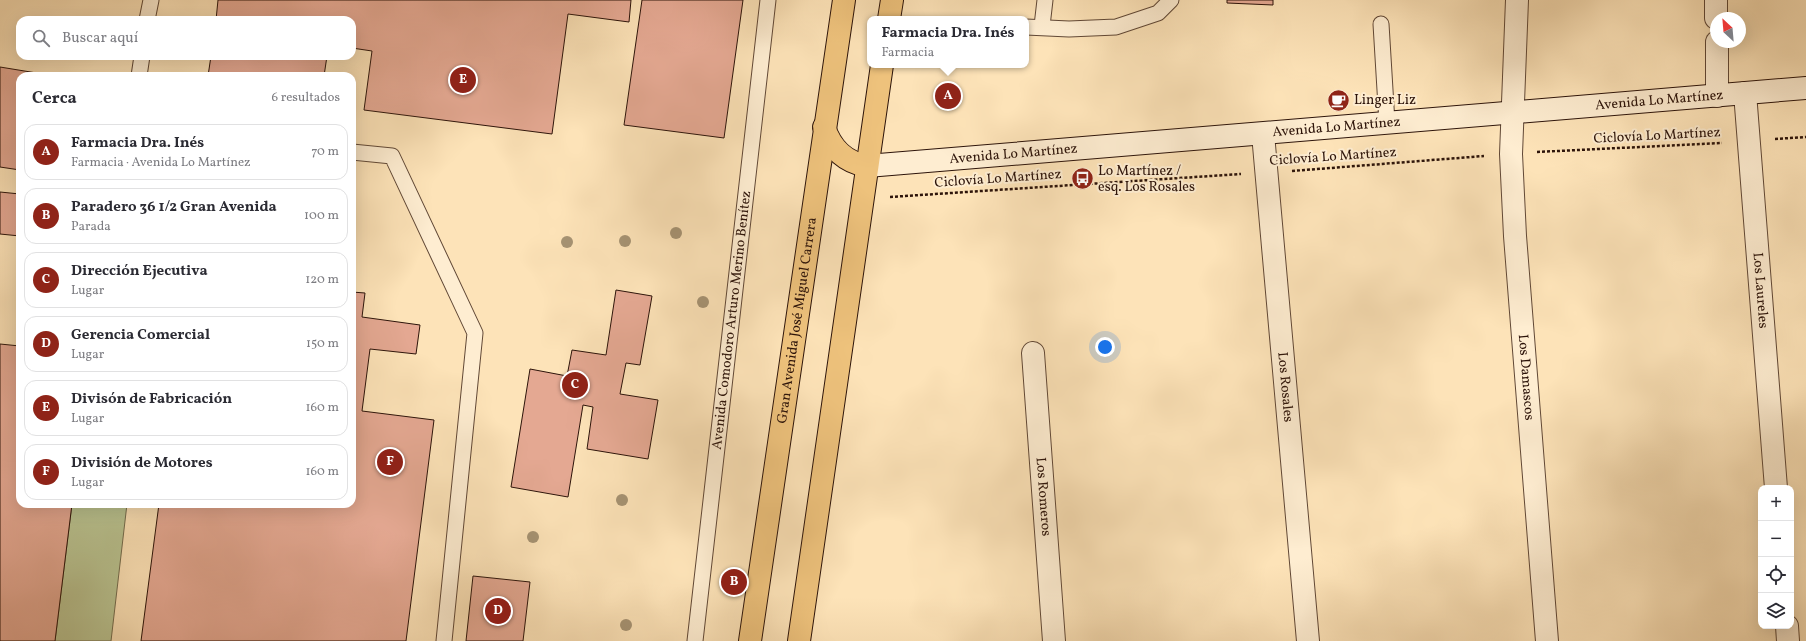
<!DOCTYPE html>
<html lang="es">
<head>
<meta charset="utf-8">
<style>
  body { margin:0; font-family:Vollkorn,serif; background:#f7f7f7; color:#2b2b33 }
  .controls { position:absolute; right:12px; bottom:12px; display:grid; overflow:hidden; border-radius:8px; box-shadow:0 4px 16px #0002 }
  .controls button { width:36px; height:36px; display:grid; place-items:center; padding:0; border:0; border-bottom:1px solid #e1e1e2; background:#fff; color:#2b2b33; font:20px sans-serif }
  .compass { position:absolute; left:1710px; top:12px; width:36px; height:36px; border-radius:50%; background:#fff; box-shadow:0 4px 16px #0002; rotate:334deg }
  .you { position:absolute; left:1105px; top:347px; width:14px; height:14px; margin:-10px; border:3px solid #fff; border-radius:50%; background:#1a73e8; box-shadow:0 0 0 6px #1a73e833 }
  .badge { display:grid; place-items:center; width:26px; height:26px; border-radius:50%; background:#8f2418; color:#fff; font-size:13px; font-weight:700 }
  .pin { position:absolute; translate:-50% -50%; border:2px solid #fff; box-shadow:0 1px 4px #0006 }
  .popup { position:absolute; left:867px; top:16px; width:162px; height:52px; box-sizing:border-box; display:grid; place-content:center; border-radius:8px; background:#fff; filter:drop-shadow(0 1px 3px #0005); font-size:13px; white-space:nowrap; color:#7c7c81 }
  .popup b { font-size:15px; color:#2b2b33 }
  .popup::after { content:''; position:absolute; left:50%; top:100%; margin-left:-8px; border:8px solid transparent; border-top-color:#fff }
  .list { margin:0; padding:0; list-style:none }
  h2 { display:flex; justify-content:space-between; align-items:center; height:52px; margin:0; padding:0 16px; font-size:17px }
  h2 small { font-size:13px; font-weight:400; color:#7c7c81 }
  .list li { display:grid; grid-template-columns:26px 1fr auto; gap:12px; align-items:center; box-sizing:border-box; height:56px; margin:0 8px 8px; padding:0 8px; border:1px solid #e1e1e2; border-radius:12px }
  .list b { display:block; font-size:15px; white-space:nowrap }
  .list p { margin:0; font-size:13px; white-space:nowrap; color:#7c7c81 }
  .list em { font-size:13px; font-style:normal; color:#7c7c81 }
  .icon { flex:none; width:22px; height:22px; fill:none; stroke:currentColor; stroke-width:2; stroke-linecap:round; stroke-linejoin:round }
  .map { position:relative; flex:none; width:1806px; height:641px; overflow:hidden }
  .search { position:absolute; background:#fff; box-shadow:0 4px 16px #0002; left:16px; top:16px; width:340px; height:44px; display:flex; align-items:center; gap:10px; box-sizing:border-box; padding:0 14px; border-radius:12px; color:#7c7c81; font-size:15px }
  .panel { position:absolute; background:#fff; box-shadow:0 4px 16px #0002; left:16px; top:72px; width:340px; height:436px; border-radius:12px }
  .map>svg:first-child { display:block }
</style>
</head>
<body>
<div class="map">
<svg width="1806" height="641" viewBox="0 0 1806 641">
  <rect width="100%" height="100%" fill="#fde3b8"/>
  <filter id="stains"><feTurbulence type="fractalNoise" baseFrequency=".005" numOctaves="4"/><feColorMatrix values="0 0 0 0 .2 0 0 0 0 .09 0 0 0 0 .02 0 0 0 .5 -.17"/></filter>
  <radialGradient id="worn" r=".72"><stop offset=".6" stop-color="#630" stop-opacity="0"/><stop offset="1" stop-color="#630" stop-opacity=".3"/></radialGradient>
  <polygon fill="#bac593" stroke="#746c4e" points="72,504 127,504 111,641 55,641"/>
  <g fill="#e4a892" stroke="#2d140a">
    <polygon points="218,0 631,0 629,22 568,14 552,134 364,110 372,51 352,48 352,20 216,20"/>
    <polygon points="642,0 743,0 724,138 624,125"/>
    <polygon points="1227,0 1273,0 1273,5 1227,3"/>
    <polygon points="211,56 327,56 324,76 208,76"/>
    <polygon points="0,67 55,76 20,76 20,170 0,167"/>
    <polygon points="0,192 20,194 20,236 0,234"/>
    <polygon points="616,290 652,296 640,365 626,363 620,394 658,400 648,459 587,449 593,407 583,405 568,497 511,487 530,369 567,376 572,350 606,355"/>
    <polygon points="352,292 365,293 362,317 420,325 416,354 370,349 362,411 434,420 406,641 141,641 159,504 352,504"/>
    <polygon points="0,344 20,346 20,504 72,504 55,641 0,641"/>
    <polygon points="473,576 530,582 523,641 466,641"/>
  </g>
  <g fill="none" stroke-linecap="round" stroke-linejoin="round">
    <defs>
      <g id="lane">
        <polyline points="147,20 151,0"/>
        <polyline points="1381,24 1387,123"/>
        <polyline points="1042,26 1045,0"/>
        <polyline points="1026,27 1069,29 1116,27 1158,13 1171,0"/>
        <polyline points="139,76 142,56"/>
        <polyline points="352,152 392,156 475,333 444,641"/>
        <path id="s1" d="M 695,641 L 768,0"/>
      </g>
      <g id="street">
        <path id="s2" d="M 1517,0 L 1511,154 L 1515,236 L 1547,641"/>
        <polyline points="1716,0 1716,18"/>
        <polyline points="1717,42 1717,96"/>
        <path id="s3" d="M 1745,93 L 1776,488"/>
        <path id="s4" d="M 1263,134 L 1308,641"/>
        <path id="s5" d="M 1033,353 L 1054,641"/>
        <polyline points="1787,626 1788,641"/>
      </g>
      <g id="secondary">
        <path id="s6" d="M 867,166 L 1806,88"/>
      </g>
      <g id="primary">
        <polyline points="889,19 892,0"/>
        <path d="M 824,127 C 831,148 844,162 867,166"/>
        <path id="s7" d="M 750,641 L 844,0"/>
        <polyline points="799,641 882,65"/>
      </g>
    </defs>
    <use href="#lane" stroke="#614836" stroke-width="17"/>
    <use href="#street" stroke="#614836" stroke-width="24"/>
    <use href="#secondary" stroke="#2d140a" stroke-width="24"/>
    <use href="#primary" stroke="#2d140a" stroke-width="24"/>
    <g stroke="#2d140a" stroke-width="2.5" stroke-dasharray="3 2" stroke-linecap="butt">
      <polyline points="1775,139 1806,137"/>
      <polyline points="1537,152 1722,143"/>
      <polyline points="1292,171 1484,156"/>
      <polyline points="890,197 1241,174"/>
    </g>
    <use href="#lane" stroke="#feedd1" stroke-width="15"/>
    <use href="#street" stroke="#feedd1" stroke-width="22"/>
    <use href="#secondary" stroke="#feedd1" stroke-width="22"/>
    <use href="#primary" stroke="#eec27c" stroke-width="22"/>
  </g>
  <g fill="#a69373">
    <circle cx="676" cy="233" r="6"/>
    <circle cx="625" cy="241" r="6"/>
    <circle cx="567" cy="242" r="6"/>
    <circle cx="703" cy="302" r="6"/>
    <circle cx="622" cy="500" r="6"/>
    <circle cx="533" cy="537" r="6"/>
    <circle cx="626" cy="625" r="6"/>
  </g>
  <defs>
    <symbol id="cafe-disc" viewBox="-11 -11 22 22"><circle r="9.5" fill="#8f2418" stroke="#feedd1"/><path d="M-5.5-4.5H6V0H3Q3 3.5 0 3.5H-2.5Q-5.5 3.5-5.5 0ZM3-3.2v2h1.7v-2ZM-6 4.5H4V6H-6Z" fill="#fff"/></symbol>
    <symbol id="bus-disc" viewBox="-11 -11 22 22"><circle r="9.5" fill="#8f2418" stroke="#feedd1"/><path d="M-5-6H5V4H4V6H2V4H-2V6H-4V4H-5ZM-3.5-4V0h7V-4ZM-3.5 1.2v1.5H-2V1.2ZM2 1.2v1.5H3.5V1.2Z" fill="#fff"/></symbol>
  </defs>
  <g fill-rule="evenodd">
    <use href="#cafe-disc" x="1326" y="88" width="25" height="25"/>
    <use href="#bus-disc" x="1070" y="166" width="25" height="25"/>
  </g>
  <g text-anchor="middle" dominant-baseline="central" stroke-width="4" stroke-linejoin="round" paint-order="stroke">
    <g font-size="14" fill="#2d140a" stroke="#feedd1" text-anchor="start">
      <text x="1354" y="100">Linger Liz</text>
      <text x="1098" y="171">Lo Martínez /<tspan x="1098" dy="16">esq. Los Rosales</tspan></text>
    </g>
    <g font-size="14" fill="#2d140a" stroke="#feedd1">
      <text stroke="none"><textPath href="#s6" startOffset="795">Avenida Lo Martínez</textPath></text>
      <text stroke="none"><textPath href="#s6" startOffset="471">Avenida Lo Martínez</textPath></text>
      <text transform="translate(1657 136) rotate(-3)">Ciclovía Lo Martínez</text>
      <text stroke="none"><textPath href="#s6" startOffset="147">Avenida Lo Martínez</textPath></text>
      <text transform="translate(1333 157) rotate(-4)">Ciclovía Lo Martínez</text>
      <text transform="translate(998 179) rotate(-4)">Ciclovía Lo Martínez</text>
      <text stroke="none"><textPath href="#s3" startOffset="198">Los Laureles</textPath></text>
      <text stroke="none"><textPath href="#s1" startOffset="323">Avenida Comodoro Arturo Merino Benítez</textPath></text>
      <text stroke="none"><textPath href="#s7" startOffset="324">Gran Avenida José Miguel Carrera</textPath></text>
      <text stroke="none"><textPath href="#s2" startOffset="378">Los Damascos</textPath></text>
      <text stroke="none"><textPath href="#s4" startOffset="254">Los Rosales</textPath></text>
      <text stroke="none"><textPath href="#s5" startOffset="144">Los Romeros</textPath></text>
    </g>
  </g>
  <rect width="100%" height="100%" filter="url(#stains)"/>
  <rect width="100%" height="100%" fill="url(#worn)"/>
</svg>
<div class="controls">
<button>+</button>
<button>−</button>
<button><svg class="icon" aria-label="locate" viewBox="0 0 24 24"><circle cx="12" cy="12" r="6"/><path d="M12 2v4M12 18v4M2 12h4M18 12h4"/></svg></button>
<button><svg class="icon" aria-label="layers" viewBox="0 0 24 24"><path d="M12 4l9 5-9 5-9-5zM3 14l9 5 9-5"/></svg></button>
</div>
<svg class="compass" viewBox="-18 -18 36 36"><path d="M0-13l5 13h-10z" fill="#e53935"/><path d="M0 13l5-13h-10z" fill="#7c7c81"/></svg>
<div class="you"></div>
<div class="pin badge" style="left:948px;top:96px">A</div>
<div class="popup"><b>Farmacia Dra. Inés</b>Farmacia</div>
<div class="pin badge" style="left:734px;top:582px">B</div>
<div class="pin badge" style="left:575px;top:385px">C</div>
<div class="pin badge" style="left:498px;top:611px">D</div>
<div class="pin badge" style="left:463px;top:80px">E</div>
<div class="pin badge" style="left:390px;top:462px">F</div>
<div class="search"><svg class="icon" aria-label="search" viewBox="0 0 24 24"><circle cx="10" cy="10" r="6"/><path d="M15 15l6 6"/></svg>Buscar aquí</div>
<section class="panel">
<h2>Cerca<small>6 resultados</small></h2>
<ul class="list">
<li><span class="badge">A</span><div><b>Farmacia Dra. Inés</b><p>Farmacia · Avenida Lo Martínez</p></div><em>70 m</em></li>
<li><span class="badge">B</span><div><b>Paradero 36 1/2 Gran Avenida</b><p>Parada</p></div><em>100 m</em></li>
<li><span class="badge">C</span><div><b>Dirección Ejecutiva</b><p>Lugar</p></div><em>120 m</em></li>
<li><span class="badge">D</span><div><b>Gerencia Comercial</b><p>Lugar</p></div><em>150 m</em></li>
<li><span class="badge">E</span><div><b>Divisón de Fabricación</b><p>Lugar</p></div><em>160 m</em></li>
<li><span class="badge">F</span><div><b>División de Motores</b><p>Lugar</p></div><em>160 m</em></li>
</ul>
</section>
</div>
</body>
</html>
